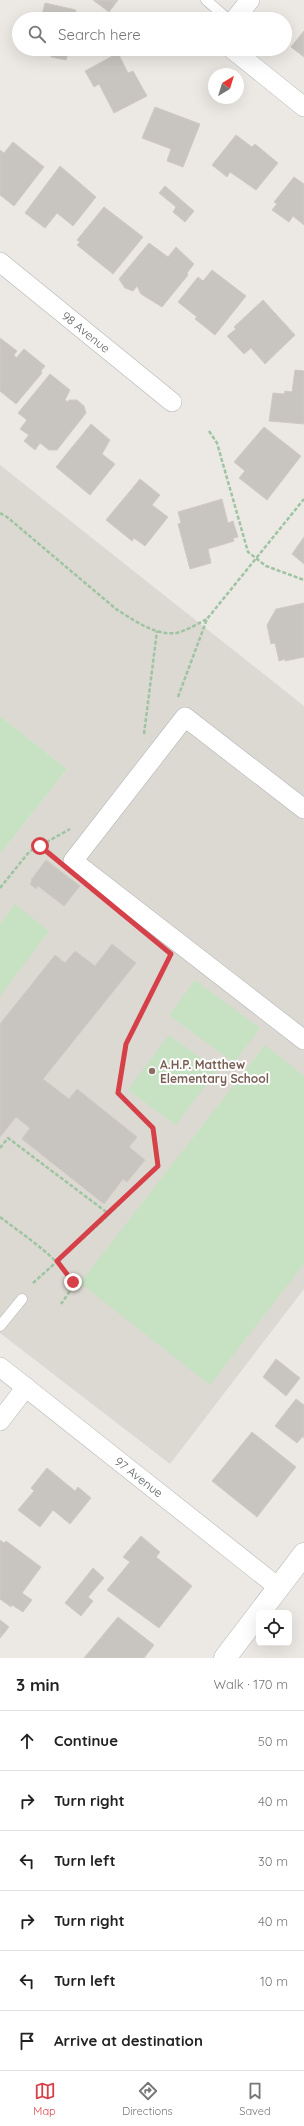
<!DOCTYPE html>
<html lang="en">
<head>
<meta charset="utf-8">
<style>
  body { margin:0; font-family:Quicksand,sans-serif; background:#f2f2f2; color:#222 }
  .controls { position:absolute; right:12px; bottom:12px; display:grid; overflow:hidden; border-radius:6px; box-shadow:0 4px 16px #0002 }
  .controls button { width:36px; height:36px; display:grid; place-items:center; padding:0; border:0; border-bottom:1px solid #e0e0e0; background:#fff; color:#222; font:20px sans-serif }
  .compass { position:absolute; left:208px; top:68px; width:36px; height:36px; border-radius:50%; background:#fff; box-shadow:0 4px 16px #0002; rotate:38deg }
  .stop { position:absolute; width:12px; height:12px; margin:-9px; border:3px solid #d64048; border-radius:50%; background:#fff }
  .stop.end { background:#d64048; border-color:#fff; box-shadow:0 1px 4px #0008 }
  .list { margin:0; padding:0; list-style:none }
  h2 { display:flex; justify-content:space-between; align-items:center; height:52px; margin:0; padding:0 16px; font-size:17px }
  h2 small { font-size:13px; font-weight:400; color:#767676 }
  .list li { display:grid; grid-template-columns:26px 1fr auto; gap:12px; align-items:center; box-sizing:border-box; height:60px; padding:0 16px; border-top:1px solid #e0e0e0 }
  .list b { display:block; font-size:15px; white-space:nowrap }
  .list em { font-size:13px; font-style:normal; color:#767676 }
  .icon { flex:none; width:22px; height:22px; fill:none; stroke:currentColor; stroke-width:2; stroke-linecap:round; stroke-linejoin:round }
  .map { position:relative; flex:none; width:304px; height:1658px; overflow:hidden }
  .search { position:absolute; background:#fff; box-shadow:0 4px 16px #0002; left:12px; right:12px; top:12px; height:44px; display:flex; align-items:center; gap:10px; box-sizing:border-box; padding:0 14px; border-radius:22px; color:#767676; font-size:15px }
  .sheet { height:412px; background:#fff }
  nav { display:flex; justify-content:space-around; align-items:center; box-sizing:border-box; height:56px; border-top:1px solid #e0e0e0; background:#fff; font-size:11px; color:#767676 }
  nav a { display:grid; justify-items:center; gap:2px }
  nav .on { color:#d64048 }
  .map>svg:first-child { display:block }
</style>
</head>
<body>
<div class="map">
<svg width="304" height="1658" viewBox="0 0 304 1658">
  <rect width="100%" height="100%" fill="#ece9e4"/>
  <polygon fill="#dcd9d2" points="0,465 304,706 304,1289 170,1464 0,1333 0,854 67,769 0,716"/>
  <g fill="#c7e2c2">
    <polygon points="0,716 67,769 0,854"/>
    <polygon points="15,904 49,931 0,996 0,924"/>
    <polygon points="195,980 260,1028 234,1063 169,1015"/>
    <polygon points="169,1035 217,1070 176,1125 128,1090"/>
    <polygon points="265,1045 304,1076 304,1264 210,1385 80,1283"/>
  </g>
  <g fill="#c8c4c0" stroke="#d0cac2">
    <polygon points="93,0 118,0 109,12"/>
    <polygon points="45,3 76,10 74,19 41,19"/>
    <polygon points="304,31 304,57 291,47"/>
    <polygon points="24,49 69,49 66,60 51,57 51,55 24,51"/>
    <polygon points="118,53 128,73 133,71 147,96 114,113 99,84 94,87 85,71"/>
    <polygon points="155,107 200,124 183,167 167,161 171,149 142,138"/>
    <polygon points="236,135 252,147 255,144 278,163 256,190 230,172 227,177 212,165"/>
    <polygon points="13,142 44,167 14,206 0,195 0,150 4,153"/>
    <polygon points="60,166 96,197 73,226 57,213 45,228 25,213"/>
    <polygon points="294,177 304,184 304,225 293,216 289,222 272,210 277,204 274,202"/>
    <polygon points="165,186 194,211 185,222 173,212 176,207 159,193"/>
    <polygon points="104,207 143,237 113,274 77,245 80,242 77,240"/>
    <polygon points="149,243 168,257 176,247 194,264 187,273 188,275 162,307 141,294 137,286 133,291 125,288 119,279"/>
    <polygon points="212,270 246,296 215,335 195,319 197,317 178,302 198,277 203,281"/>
    <polygon points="263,300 295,335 265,364 251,348 244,354 227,336 236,329 234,327"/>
    <polygon points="0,338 17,351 14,355 16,358 24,349 45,366 41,371 42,373 16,404 0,391"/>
    <polygon points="295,370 304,371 304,424 269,421 273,393 284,394 285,391 292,392"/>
    <polygon points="50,374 70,390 65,400 68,402 69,400 77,400 84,406 86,413 57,450 49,450 40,443 35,450 24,441 29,435 20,429 27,420 18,413"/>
    <polygon points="91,424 110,440 102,454 115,464 90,495 56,467"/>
    <polygon points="264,427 301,456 267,500 239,478 245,471 234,462"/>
    <polygon points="140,479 160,495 152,505 168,517 145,546 134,538 132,541 106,520"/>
    <polygon points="222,499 228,523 233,521 238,537 233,538 234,541 208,549 211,563 190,569 178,524 181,523 178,512"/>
    <polygon points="304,537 304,564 292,554"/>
    <polygon points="304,603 304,657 285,661 285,659 279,661 275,643 271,644 267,625 276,609"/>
    <polygon points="46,860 80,886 64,906 38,886 36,889 30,884 32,881 31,880"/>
    <polygon points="112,944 136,963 43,1079 69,1099 77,1089 137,1137 129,1147 145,1160 127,1182 123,1179 104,1204 22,1139 30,1128 16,1117 0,1137 0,1024 55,955 65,963 75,951 95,966"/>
    <polygon points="276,1359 300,1378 286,1396 263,1377"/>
    <polygon points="296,1399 304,1405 304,1438 303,1436 297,1443 275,1426"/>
    <polygon points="252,1432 296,1467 257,1517 212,1481"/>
    <polygon points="47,1468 75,1491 78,1487 91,1498 70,1524 53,1510 40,1527 18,1510 34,1491 31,1488"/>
    <polygon points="141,1536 160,1552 156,1557 192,1586 159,1628 107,1590 130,1562 123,1557"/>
    <polygon points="0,1540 4,1543 6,1541 41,1567 22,1593 32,1600 23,1612 12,1605 11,1607 0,1599"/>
    <polygon points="93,1568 104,1578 88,1597 93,1601 81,1616 65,1603"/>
    <polygon points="118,1617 154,1645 144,1658 84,1658"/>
    <polygon points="0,1620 9,1627 0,1638"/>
  </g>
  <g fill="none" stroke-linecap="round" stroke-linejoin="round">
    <defs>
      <g id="lane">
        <polyline points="206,0 228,19"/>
        <polyline points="0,1326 22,1299"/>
      </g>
      <g id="street">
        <polyline points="235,19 250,0"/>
        <polyline points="232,49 304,107"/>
        <polyline points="0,262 172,402"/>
        <polyline points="304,809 185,717 73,861 304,1040"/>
        <polyline points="0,1367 278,1587"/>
        <polyline points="0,1421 26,1387"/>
      </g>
      <polyline id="secondary" points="225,1658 304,1554"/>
    </defs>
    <use href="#lane" stroke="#b1b4b7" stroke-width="11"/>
    <use href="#street" stroke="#b1b4b7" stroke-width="20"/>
    <use href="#secondary" stroke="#b0b4b7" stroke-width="23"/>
    <g stroke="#9ec4a3" stroke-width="2.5" stroke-dasharray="4 2" stroke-linecap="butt">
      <polyline points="209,431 217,443 248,552 266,566 304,580"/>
      <path d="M 0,513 L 7,517 L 116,609 C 132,619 155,636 176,633 C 186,631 197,624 207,619"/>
      <polyline points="178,697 207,619 304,499"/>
      <polyline points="144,734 157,631"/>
      <polyline points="40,846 53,857"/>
      <polyline points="0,888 29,852 70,829"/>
      <polyline points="0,1148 8,1138 109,1214"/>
      <path d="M 0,1217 C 26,1237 55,1255 73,1282 L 70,1291 L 61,1304"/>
      <polyline points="33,1283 102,1221 158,1166 153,1128 118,1093 125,1044 167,961"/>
    </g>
    <use href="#lane" stroke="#fff" stroke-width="10"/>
    <use href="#street" stroke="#fff" stroke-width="19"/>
    <use href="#secondary" stroke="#fff" stroke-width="22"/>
  </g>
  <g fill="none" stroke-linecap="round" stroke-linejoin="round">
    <polyline stroke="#d64048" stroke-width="5" points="40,846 171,954 126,1044 118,1093 153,1128 158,1166 57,1261 73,1282"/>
  </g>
  <circle fill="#8d6e63" stroke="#fff" stroke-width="1.5" cx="152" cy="1071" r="4"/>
  <g text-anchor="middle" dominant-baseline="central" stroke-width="4" stroke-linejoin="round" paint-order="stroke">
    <g font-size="12" fill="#5c6062" stroke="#fff">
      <text transform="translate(86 332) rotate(39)">98 Avenue</text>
      <text transform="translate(139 1477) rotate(38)">97 Avenue</text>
    </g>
    <g font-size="12" font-weight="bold" fill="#785e54" stroke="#fff" text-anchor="start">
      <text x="160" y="1064">A.H.P. Matthew<tspan x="160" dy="14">Elementary School</tspan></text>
    </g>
  </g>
</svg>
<div class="controls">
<button><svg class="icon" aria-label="locate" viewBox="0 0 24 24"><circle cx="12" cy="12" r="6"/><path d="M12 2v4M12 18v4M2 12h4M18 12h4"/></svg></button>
</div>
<svg class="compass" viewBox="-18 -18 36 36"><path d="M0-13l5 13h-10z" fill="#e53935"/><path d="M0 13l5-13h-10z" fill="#767676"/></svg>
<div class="stop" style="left:40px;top:846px"></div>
<div class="stop end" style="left:73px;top:1282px"></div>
<div class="search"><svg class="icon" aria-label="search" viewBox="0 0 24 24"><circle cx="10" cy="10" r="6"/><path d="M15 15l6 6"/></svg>Search here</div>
</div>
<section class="sheet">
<h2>3 min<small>Walk · 170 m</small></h2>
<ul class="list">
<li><svg class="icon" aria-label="ahead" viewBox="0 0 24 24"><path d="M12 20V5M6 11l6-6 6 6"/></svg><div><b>Continue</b></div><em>50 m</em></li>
<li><svg class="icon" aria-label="right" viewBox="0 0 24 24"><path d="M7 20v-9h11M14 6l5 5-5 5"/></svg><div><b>Turn right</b></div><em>40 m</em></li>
<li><svg class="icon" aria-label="left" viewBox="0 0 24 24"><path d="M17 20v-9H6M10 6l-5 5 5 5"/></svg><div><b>Turn left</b></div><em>30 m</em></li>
<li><svg class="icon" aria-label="right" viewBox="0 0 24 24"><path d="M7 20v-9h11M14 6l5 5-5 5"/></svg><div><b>Turn right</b></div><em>40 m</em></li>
<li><svg class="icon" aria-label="left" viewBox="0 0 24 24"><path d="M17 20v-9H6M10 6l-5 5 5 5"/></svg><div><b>Turn left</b></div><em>10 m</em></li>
<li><svg class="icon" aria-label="arrive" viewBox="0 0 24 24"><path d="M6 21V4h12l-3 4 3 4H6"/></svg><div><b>Arrive at destination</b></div></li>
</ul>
</section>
<nav>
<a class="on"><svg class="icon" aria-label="map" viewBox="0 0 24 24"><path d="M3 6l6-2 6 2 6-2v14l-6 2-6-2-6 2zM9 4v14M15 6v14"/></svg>Map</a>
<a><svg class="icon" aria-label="directions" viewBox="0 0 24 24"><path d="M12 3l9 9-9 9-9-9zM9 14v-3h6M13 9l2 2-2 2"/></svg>Directions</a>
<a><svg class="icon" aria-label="saved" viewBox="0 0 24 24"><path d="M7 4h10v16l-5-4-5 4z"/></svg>Saved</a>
</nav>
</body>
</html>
